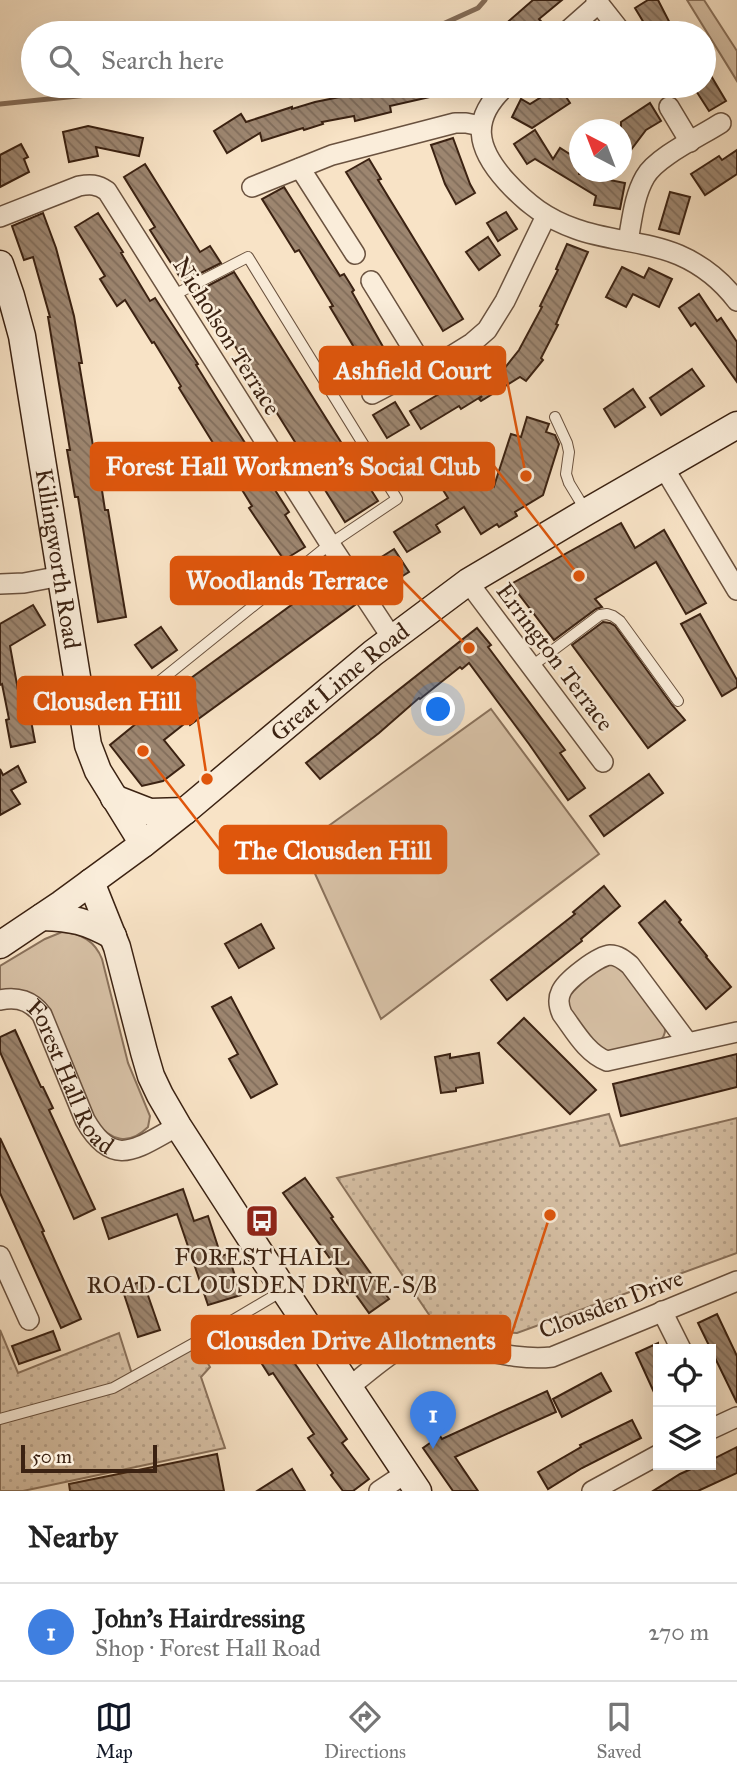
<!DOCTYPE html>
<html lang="en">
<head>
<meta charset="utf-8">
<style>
  body { margin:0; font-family:"IM FELL Great Primer",serif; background:#f6f6f6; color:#222 }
  .controls { position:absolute; right:21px; bottom:21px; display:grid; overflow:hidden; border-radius:0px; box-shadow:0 7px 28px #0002 }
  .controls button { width:63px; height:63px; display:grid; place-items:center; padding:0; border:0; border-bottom:2px solid #e0e0e0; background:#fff; color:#222; font:35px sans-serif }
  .compass { position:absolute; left:569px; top:119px; width:63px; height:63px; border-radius:50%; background:#fff; box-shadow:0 7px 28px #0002; rotate:318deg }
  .scale { position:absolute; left:21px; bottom:18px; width:136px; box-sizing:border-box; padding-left:7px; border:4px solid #3b2212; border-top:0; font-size:19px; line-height:24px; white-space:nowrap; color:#3b2212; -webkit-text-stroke:5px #faedda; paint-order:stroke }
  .you { position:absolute; left:439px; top:710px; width:24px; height:24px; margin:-18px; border:5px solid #fff; border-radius:50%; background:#1a73e8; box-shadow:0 0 0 10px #1a73e833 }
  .badge { display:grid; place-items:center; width:46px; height:46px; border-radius:50%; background:#111827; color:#fff; font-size:23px; font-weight:700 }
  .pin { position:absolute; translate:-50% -58px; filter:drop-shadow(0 2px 4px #0008) }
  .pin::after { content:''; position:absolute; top:37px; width:24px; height:21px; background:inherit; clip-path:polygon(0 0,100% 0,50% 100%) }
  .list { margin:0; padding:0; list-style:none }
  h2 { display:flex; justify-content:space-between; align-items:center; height:91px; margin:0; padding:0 28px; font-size:30px }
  h2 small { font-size:23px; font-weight:400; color:#767676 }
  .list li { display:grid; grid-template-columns:46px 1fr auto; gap:21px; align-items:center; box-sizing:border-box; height:98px; padding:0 28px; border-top:2px solid #e0e0e0 }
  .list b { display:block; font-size:26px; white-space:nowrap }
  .list p { margin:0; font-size:23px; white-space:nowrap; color:#767676 }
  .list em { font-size:23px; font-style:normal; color:#767676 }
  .icon { flex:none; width:38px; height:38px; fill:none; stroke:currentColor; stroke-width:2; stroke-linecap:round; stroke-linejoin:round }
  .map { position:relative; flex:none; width:737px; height:1491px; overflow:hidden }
  .search { position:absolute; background:#fff; box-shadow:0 7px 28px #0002; left:21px; right:21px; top:21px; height:77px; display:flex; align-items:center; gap:18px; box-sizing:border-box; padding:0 24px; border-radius:38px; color:#767676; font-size:26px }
  .sheet { height:189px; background:#fff }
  nav { display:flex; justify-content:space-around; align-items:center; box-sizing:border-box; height:98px; border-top:2px solid #e0e0e0; background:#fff; font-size:19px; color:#767676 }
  nav a { display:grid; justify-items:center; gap:4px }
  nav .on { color:#111827 }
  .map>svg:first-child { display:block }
</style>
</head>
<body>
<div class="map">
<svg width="737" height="1491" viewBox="0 0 737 1491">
  <defs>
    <pattern id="garden-dots" width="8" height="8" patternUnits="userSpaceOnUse" patternTransform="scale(1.75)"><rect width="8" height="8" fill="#d8c2a7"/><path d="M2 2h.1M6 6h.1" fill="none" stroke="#baa68f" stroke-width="1.8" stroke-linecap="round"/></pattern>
    <pattern id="building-back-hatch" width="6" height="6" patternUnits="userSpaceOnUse" patternTransform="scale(1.75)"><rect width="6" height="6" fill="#9d8670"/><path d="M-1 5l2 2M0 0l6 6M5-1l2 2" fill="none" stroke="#816d5b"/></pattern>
  </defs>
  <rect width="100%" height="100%" fill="#f8e3c6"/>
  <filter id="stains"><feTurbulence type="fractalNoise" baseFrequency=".00286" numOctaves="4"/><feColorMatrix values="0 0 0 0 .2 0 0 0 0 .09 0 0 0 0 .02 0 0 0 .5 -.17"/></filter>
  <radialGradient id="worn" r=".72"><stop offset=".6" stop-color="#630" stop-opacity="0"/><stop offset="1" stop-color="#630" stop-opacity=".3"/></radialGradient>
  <g fill="#d8c2a7" stroke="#8a725c" stroke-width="2">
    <polygon points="687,0 704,0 737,51 737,81"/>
    <polygon points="491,709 599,854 381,1019 302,845"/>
    <path d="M 62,932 C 82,933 95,941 102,959 L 128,1063 L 150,1116 L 148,1127 C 129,1146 111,1141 95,1121 L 45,1004 C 32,990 18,991 0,991 L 0,966 L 45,939 Z"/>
    <path d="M 612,963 L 621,967 L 664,1024 C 666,1031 665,1035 661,1040 L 608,1053 L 599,1050 L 568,1010 L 569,992 L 600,966 Z"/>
  </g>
  <g fill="url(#garden-dots)" stroke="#8a725c" stroke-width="2">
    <polygon points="609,1114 620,1146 737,1118 737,1253 517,1333 438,1328 337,1178"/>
    <polygon points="0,1330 18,1373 119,1333 132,1374 196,1342 210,1367 201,1377 225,1448 23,1491 0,1491"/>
  </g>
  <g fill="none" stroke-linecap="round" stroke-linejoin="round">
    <g stroke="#866e59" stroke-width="5">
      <polyline points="423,33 478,8 485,0"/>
      <polyline points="193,86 229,90 249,86"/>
      <polyline points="0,104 146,89 160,86"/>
    </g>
  </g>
  <g fill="url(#building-back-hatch)" stroke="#3b2212" stroke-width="2">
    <polygon points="533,0 562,0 539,19 545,26 537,33 495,33"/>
    <polygon points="648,0 658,0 675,33 650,33 635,8"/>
    <polygon points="704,64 726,101 709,111 693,86 704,86"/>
    <polygon points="394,86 451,86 452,92 390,106 391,112 355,121 354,116 322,122 323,124 304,130 303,128 262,141 260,133 227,153 214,131 241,114 246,122 292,107 292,109 315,102"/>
    <polygon points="559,86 570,103 532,128 512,117 521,99 530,104"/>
    <polygon points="650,103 661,121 646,130 621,163 621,122"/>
    <polygon points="88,126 143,138 139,156 96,147 98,156 69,162 63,132"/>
    <polygon points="535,130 553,159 560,148 579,160 579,174 625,183 620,209 594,205 596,196 535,159 527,164 514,144"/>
    <polygon points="453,138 470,184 475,193 456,204 445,184 431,145"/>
    <polygon points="21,144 28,157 24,159 29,172 0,187 0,155"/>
    <polygon points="737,150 737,174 705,195 691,174 719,156 722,160"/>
    <polygon points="369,159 381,179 378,180 463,319 443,331 346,172"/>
    <polygon points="145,164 200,252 210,246 221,263 183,282 150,230 155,227 124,177"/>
    <polygon points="284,187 340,276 344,274 354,290 352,292 391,361 370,374 330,307 333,306 299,250 295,252 262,199"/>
    <polygon points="670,192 690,197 679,234 659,229"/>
    <polygon points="506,212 517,229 498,241 487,223"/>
    <polygon points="43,213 56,248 74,316 82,363 79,363 93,446 95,445 105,510 108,510 126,617 98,622 78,497 75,497 67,450 70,450 48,317 50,317 33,257 24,260 12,226"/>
    <polygon points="98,213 123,252 121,253 150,301 155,298 198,364 196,365 219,402 289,512 285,515 305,547 284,560 249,508 252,506 179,388 181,386 154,342 152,343 125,300 117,306 100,279 105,276 75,227"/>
    <polygon points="488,237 500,255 479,270 466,252"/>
    <polygon points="567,244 588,252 556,324 558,325 541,358 543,360 526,381 520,377 481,401 479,399 482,396 461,409 459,406 421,429 410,411 470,376 473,382 496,367 500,374 519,350 542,307 540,306 558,270 556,269"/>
    <polygon points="622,267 644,278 649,268 672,279 659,307 633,294 626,307 606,297"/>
    <polygon points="234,272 378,501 345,522 200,290"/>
    <polygon points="699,294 717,321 721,318 737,342 737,382 695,323 691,326 679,308"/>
    <polygon points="692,369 704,386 661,415 650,398"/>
    <polygon points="633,389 645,407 615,427 604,409"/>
    <polygon points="395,402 409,425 387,438 373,415"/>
    <polygon points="527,417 549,424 546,432 555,435 559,444 543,495 515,512 517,516 499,527 497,524 481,534 464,507 436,525 440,532 407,552 394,532 448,498 440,485 447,481 438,466 470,446 494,486 511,434 521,437"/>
    <polygon points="621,523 635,548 664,530 706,603 686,614 656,562 595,599 602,607 596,609 554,640 511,584"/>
    <polygon points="394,549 409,572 378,591 364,568"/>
    <polygon points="334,574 355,605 190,725 188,721 164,740 184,765 163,781 142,786 110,745 170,696 169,694"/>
    <polygon points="33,605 45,625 10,646 18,690 22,689 27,716 30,715 35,742 11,747 6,720 9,719 2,684 0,685 0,624"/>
    <polygon points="700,614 737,680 737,687 722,696 681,624"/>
    <polygon points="603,622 610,623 615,626 672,705 685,720 648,748 572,645"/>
    <polygon points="161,627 177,650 152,668 135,645"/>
    <polygon points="477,628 491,645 488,647 565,750 560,753 585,788 568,800 529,744 469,663 462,669 460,667 420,699 419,698 379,733 320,779 306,763"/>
    <polygon points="18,766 26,782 11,790 20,804 0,815 0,769 3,775"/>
    <polygon points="649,774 663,793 604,836 590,816"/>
    <polygon points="604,886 620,906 581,939 582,941 507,1000 491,980 575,914 573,912"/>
    <polygon points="665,901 681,920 679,922 707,956 706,957 731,987 706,1009 639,923"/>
    <polygon points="261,924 274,948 239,968 225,944"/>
    <polygon points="231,997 277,1084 251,1098 229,1059 238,1054 212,1007"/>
    <polygon points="524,1018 596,1090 570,1114 498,1043"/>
    <polygon points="15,1030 41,1087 43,1087 53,1108 49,1110 95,1209 74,1219 0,1052 0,1037"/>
    <polygon points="479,1053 483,1083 456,1088 456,1091 441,1093 435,1057 450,1054 450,1058"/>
    <polygon points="737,1054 737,1087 621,1116 613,1084"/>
    <polygon points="0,1138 44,1231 42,1232 81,1319 61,1328 0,1193"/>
    <polygon points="305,1178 333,1217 331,1218 389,1299 369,1313 283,1193"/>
    <polygon points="183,1189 194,1221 208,1216 221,1256 228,1254 241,1295 208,1305 177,1214 109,1239 102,1218"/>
    <polygon points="143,1281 160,1330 138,1337 122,1288"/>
    <polygon points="717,1314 737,1356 737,1403 698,1323"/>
    <polygon points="53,1331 60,1350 19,1364 12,1346"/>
    <polygon points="273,1332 347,1439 342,1443 369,1479 353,1491 343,1491 331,1475 333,1473 308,1438 314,1434 273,1373 269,1375 251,1347"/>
    <polygon points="658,1343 658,1401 636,1353"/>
    <polygon points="601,1373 611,1391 562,1417 553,1399"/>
    <polygon points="547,1391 556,1412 455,1457 478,1491 453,1491 423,1448 440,1436 442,1439"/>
    <polygon points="632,1420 641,1438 582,1468 548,1489 538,1472 581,1447 580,1445"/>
    <polygon points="737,1447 737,1473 698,1491 653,1491 680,1474 700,1465 711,1465 711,1460"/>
    <polygon points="217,1454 224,1491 70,1491 69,1484"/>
    <polygon points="292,1469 305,1491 257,1491"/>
  </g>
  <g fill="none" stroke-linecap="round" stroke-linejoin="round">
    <defs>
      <g id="lane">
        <polyline points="555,417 567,443 569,452 566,474 569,483 586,511"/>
        <polyline points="532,666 600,615 607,614 613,616 620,621 678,701"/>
        <polyline points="155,685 330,544 397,499 248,257 172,296"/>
        <polyline points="0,1419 113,1388 196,1342 284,1290"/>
      </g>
      <g id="street">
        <polyline points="596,0 622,33"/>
        <polyline points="565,33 599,3"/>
        <path d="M 506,86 C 470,119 476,148 507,182 C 527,204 547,219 576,229 C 609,241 646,241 679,255 C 702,265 722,281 737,301"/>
        <polyline points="669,107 690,142"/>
        <polyline points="300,168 355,254"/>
        <polyline points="252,187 332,155 455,123 466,123 481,126"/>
        <path d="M 0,217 L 79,186 C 90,184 97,184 107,191 L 330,544 L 392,638"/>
        <path d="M 628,241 C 632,220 634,196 645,177 C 656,157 701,136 721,123"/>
        <polyline points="371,281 424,367"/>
        <polyline points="372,394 424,367 451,356 472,343 487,330 505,301 546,216"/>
        <polyline points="664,468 737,590"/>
        <polyline points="468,582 603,762"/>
        <polyline points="0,584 24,583 61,576"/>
        <path id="s1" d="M 0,1000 C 17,996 32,1001 42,1015 L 85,1120 C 114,1171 138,1147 178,1126"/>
        <path d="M 688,1043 L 630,965 C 624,960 618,955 610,955 C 598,956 565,981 561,992 C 557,1000 559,1007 562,1014 C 574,1030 587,1054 607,1061 L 737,1032"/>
        <polyline points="0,1256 29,1320"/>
        <polyline points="662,1311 681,1349"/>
        <path d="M 349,1387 C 365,1375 388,1354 406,1345 C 421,1337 438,1342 454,1345 C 484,1350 521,1361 552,1357 L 737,1281"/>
        <polyline points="711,1429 737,1417"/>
        <polyline points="379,1491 406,1473"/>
        <polyline points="592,1491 658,1455"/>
      </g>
      <g id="secondary">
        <path id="s2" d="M 0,264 L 11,296 L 22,336 L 88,745 L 98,771 L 143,844"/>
        <polyline points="114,798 150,812 185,811"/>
        <polyline points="91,882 117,947 144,1052 151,1076 160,1095 178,1126 284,1290 418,1491"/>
        <path d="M 42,917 C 73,918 86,921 113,936"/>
        <path id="s3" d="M 0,945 L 61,904 L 143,844 L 185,811 L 373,653 L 468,582 L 586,512 L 737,425"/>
      </g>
    </defs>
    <use href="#lane" stroke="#6a523f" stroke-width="12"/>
    <use href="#street" stroke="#6a523f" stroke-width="22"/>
    <use href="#secondary" stroke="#3b2212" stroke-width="29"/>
    <use href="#lane" stroke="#faedda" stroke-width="10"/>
    <use href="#street" stroke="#faedda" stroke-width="19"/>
    <use href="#secondary" stroke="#faedda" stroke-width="26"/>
  </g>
  <defs>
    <symbol id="bus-square" viewBox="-11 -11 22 22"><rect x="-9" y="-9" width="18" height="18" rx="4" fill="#8f2418" stroke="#faedda"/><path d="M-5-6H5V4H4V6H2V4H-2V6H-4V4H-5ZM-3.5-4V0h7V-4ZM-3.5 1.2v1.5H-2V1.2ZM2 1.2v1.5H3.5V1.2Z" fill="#fff"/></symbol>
  </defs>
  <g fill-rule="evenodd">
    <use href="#bus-square" x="243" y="1202" width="38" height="38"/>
  </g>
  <g text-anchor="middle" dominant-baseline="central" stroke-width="5" stroke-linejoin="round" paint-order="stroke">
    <g font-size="24" fill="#3b2212" stroke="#faedda">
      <text transform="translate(227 336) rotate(58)">Nicholson Terrace</text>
      <text stroke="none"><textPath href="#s2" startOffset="301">Killingworth Road</textPath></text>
      <text transform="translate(555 657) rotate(53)">Errington Terrace</text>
      <text stroke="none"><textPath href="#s3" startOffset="430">Great Lime Road</textPath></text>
      <text stroke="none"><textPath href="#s1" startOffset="116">Forest Hall Road</textPath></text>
      <text transform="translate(611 1304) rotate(-21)">Clousden Drive</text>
    </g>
    <g font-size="24" fill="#3b2212" stroke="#faedda">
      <text x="262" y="1257">FOREST HALL<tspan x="262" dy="28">ROAD-CLOUSDEN DRIVE-S/B</tspan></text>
    </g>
  </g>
  <path fill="none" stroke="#df560c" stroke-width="2.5" d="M526 476L505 370M579 576L494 466M469 648L402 580M207 779L195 701M143 751L220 850M550 1215L510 1339"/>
  <g fill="#df560c" stroke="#faedda" stroke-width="2.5">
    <circle cx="526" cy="476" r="7"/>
    <circle cx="579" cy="576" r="7"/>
    <circle cx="469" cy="648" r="7"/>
    <circle cx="207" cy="779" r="7"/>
    <circle cx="143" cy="751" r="7"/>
    <circle cx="550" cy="1215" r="7"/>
  </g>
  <g fill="#df560c" stroke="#df560c" stroke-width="2.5">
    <rect x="320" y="347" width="185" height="47" rx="7"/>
    <rect x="91" y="443" width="403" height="47" rx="7"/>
    <rect x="171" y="557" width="231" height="47" rx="7"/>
    <rect x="18" y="677" width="177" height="47" rx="7"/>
    <rect x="220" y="826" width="226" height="47" rx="7"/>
    <rect x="192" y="1316" width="318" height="47" rx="7"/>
  </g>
  <g font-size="26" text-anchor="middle" font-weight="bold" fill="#fff">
    <text x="413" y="379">Ashfield Court</text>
    <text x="293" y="475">Forest Hall Workmen's Social Club</text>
    <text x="287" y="589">Woodlands Terrace</text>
    <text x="107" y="710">Clousden Hill</text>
    <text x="333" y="859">The Clousden Hill</text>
    <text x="351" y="1349">Clousden Drive Allotments</text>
  </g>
  <rect width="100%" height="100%" filter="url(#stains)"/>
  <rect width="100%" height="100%" fill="url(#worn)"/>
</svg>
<div class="controls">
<button><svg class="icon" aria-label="locate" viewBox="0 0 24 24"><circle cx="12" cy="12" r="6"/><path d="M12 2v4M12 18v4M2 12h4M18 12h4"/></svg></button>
<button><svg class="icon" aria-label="layers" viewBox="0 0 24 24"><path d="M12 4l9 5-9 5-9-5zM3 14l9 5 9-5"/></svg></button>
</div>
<svg class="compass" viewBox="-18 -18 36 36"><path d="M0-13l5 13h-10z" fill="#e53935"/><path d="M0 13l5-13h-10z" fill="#767676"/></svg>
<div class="scale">50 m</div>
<div class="you"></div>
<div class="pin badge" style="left:433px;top:1449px;background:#3f7fe0">1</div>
<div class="search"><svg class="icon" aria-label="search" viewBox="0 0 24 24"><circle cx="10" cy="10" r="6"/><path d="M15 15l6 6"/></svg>Search here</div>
</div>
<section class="sheet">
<h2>Nearby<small></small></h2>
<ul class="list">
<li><span class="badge" style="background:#3f7fe0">1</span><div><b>John’s Hairdressing</b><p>Shop · Forest Hall Road</p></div><em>270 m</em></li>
</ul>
</section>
<nav>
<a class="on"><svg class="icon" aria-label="map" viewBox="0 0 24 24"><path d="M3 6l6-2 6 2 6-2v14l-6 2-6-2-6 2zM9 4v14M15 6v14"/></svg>Map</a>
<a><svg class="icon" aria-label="directions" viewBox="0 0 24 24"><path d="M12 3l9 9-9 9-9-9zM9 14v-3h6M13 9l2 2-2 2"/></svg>Directions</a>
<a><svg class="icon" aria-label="saved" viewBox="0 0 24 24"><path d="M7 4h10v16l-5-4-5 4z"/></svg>Saved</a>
</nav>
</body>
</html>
